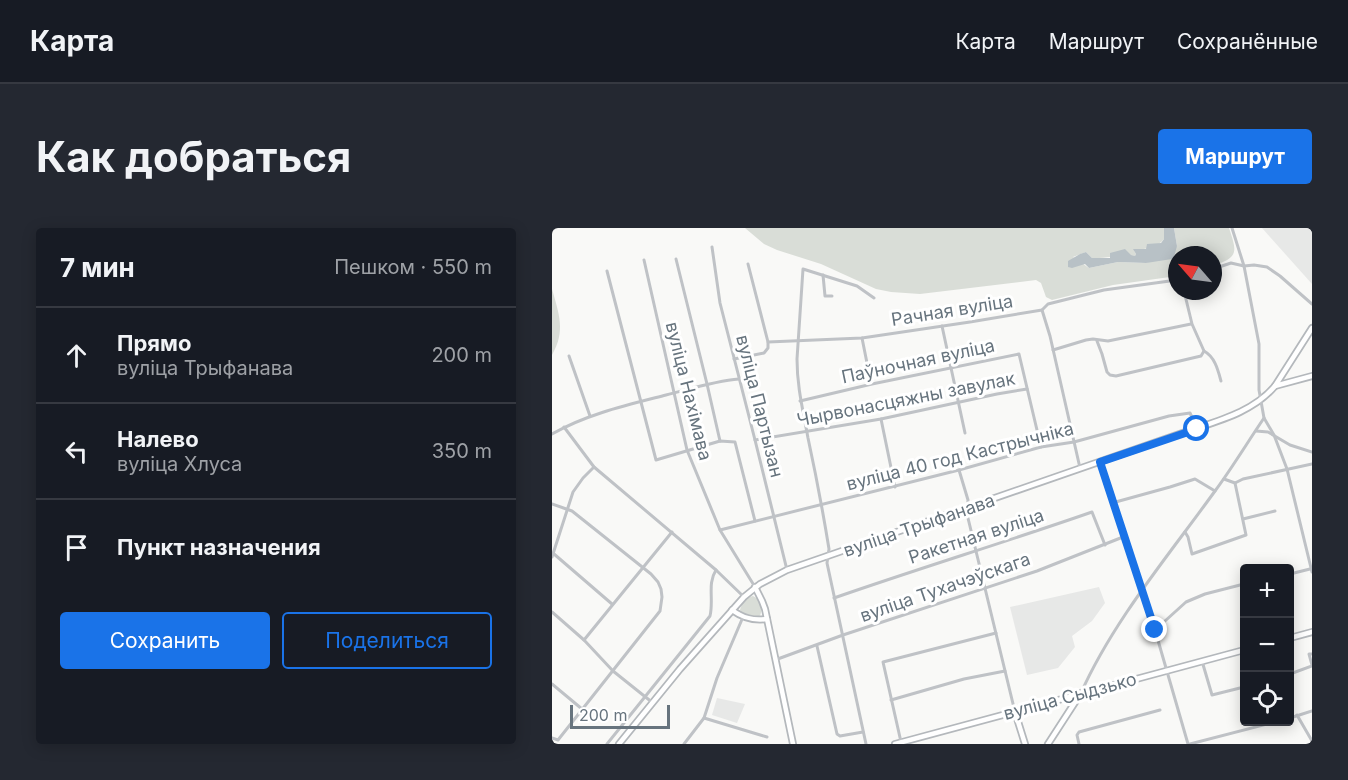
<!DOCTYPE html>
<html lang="ru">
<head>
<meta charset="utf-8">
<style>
  body { margin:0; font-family:Inter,sans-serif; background:#242831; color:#f1f3f6 }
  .controls { position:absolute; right:18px; bottom:18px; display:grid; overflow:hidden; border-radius:6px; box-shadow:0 3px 15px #0003 }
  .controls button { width:54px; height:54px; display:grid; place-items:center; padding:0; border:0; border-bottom:2px solid #363941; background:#171b24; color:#f1f3f6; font:30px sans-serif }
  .compass { position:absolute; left:616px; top:18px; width:54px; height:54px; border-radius:50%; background:#171b24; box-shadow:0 3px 15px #0003; rotate:298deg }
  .scale { position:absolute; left:18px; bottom:15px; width:100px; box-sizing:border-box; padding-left:6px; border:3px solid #67747e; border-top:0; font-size:16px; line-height:21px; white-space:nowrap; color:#67747e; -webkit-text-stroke:4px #fff; paint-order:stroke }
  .stop { position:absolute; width:18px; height:18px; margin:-14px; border:4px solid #1a73e8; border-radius:50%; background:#fff }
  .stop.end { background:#1a73e8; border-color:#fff; box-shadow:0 2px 6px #0008 }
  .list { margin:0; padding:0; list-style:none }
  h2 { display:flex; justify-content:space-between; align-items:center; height:78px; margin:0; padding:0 24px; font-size:26px }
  h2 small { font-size:20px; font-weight:400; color:#9ea1a6 }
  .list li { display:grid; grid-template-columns:39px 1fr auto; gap:18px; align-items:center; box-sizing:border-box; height:96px; padding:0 24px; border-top:2px solid #363941 }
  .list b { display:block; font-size:22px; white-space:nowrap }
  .list p { margin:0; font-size:20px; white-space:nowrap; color:#9ea1a6 }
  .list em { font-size:20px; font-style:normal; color:#9ea1a6 }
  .actions { display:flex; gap:12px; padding:18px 24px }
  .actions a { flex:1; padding:14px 0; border:2px solid #1a73e8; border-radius:6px; text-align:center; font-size:21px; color:#1a73e8 }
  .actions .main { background:#1a73e8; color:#fff }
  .icon { flex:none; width:33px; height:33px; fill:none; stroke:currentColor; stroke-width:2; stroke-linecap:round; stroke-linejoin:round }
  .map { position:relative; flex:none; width:760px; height:516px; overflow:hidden; border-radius:6px }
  header { display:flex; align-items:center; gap:36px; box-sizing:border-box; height:84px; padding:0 30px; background:#171b24; border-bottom:2px solid #363941 }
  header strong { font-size:28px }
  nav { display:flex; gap:33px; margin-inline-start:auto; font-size:21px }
  .intro { display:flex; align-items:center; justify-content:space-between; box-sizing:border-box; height:144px; padding:0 36px }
  h1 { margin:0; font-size:42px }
  .button { padding:15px 27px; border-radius:6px; background:#1a73e8; color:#fff; font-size:21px; font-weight:700 }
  main { display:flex; gap:36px; padding:0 36px }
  aside { flex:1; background:#171b24; border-radius:6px; box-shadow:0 3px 15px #0003 }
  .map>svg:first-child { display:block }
</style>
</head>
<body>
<header>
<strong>Карта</strong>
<nav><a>Карта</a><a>Маршрут</a><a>Сохранённые</a></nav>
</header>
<div class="intro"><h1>Как добраться</h1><a class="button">Маршрут</a></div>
<main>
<aside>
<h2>7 мин<small>Пешком · 550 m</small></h2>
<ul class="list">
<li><svg class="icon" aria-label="ahead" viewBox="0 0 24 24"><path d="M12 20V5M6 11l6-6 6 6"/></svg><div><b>Прямо</b><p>вуліца Трыфанава</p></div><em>200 m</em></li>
<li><svg class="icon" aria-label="left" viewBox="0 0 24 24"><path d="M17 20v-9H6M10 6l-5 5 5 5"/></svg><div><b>Налево</b><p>вуліца Хлуса</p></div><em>350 m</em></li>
<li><svg class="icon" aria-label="arrive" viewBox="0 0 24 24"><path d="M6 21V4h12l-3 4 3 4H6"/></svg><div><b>Пункт назначения</b></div></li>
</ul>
<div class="actions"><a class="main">Сохранить</a><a>Поделиться</a></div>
</aside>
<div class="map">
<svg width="760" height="516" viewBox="0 0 760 516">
  <rect width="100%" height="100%" fill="#f9f9f7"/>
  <g fill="#e7e8e7">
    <polygon points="710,0 760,0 760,56"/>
    <polygon points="547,359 553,375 540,393 520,408 523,419 506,440 475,447 458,379"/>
    <polygon points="165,470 193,476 185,495 160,487"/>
  </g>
  <g fill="#d9ddd7">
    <path d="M 193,0 L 612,0 L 612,11 C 605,20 593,21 582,22 L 584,26 L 583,28 C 571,25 554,31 540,30 L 534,24 L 521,29 L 537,40 L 566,34 L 594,35 L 625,18 L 622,0 L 677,0 C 685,24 687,29 661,38 L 661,27 L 625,27 L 625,48 L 561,57 L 500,72 L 494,69 L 489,55 L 484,52 L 368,66 L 339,64 L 324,61 L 269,36 L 225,22 L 212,16 Z"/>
    <path d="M 0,61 C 7,86 14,103 0,127 Z"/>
    <path d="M 201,368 L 206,371 C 209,377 212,385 205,391 L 192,387 L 188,382 C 189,376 195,369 201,368 Z"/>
  </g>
  <polygon fill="#b8c1c6" points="612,0 622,0 625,18 622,29 620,31 594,35 566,34 537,40 533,36 520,40 516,39 516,33 528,26 534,24 540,30 558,30 558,25 573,21 579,27 583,28 584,26 581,21 594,21 595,16 609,15 612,11"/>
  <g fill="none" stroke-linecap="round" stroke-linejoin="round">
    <defs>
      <g id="secondary">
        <polyline points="723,158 760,148"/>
        <polyline points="203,359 210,373 213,381 241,516"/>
        <path d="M 180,382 C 191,390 201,393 215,391"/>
        <polyline points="738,410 760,404"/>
        <polyline points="463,484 473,516"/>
        <path d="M 67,516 L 128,441 L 192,369 L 208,356 L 235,342 L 639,202 C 669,192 702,183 723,158 L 760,100"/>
        <polyline points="343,516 692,422"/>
        <polyline points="496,516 529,465"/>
      </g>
    </defs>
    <use href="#secondary" stroke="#b4b8bc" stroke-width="8"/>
    <g stroke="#bfc2c6" stroke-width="3">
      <polyline points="680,0 692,38 707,116 707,162 712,190 722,207 735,241 760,344"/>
      <polyline points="160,19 168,75 203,212 235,342"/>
      <polyline points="124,31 155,156 168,213"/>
      <polyline points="92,32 135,222 168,302 203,359"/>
      <polyline points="196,36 216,114"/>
      <polyline points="661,41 679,35 692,38 702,37 715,39 728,48 760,76"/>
      <polyline points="55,43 104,232 168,213 183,214 203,293"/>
      <polyline points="271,47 273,68 280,68"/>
      <polyline points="490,82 498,108 528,240"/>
      <polyline points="390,98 413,205"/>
      <polyline points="310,110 319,155"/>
      <polyline points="545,113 550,126 555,144 558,147 564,148 649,128 652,123 640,96 632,63"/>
      <polyline points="501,122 534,112 541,111 556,113 639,96"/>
      <path d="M 652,123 C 663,129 666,142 669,153"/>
      <polyline points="17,128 38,188"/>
      <polyline points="182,131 212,125 216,120 216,114 310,110 418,94 490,82 496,76 552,62 625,52"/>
      <polyline points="248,173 320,156 467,126 489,219"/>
      <polyline points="329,191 343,259"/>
      <polyline points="12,199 42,239 164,342 192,369"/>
      <polyline points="704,203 716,204 738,217 760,224"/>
      <path d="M 0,206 C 35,186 75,177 114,167 C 138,161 162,153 187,151"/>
      <polyline points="203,212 329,191 445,166 475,161"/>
      <polyline points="548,235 603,402 636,516"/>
      <polyline points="407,242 416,272 415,286 463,484"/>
      <polyline points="672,251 683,255 691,251 760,236"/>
      <polyline points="560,275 618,259 643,251 663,263"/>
      <polyline points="0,276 20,283 99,346 106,354 109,361 110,369 108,383 6,512 0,510"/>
      <polyline points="691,291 723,283"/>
      <polyline points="168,302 407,242 489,219 522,214 617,188 638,185 645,200"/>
      <polyline points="633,304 636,309 640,326 694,307 683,255"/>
      <polyline points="2,326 60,376"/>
      <polyline points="0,329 21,264 31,250 42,239"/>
      <polyline points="738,346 758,341"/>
      <path d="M 282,370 C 368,340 454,314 540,284 L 553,317"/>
      <polyline points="0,384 32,412 61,443 101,475"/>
      <polyline points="603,402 634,374 653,366 692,356"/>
      <polyline points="32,412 120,304"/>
      <polyline points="265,418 285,506 288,508 311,504"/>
      <polyline points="760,426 757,426 760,437"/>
      <polyline points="223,432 291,407 485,343 571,309"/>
      <polyline points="650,433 660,467 692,459"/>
      <polyline points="738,446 760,438"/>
      <polyline points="0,456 30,481"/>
      <path d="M 529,465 C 561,393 617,327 663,263 C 680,240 695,215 712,190"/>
      <polyline points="339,472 412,451 453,443"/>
      <polyline points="745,487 760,513"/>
      <polyline points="152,490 215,509"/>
      <polyline points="738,490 760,483"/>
      <polyline points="349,514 331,434 444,405"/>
      <path d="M 55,516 L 158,388 C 162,371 155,356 164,342"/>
      <polyline points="132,516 152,490 165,450 191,389"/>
      <path d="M 314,516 L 275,335 L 277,321 C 271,284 264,247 256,210 C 251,182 245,159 245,131 L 251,41 L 305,58 L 322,70"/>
      <polyline points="527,516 525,507 527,504 608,482"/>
      <polyline points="638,516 723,494"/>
    </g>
    <use href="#secondary" stroke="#fff" stroke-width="4.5"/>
  </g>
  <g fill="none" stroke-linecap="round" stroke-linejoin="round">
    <polyline stroke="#1a73e8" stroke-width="8" points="603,402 548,234 645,201"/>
  </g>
  <g text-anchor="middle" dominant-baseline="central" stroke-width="6" stroke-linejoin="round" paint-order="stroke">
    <g font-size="18" fill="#67747e" stroke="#fff">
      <text transform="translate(400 82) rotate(-9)">Рачная вуліца</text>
      <text transform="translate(366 133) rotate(-12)">Паўночная вуліца</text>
      <text transform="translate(137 163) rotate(76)">вуліца Нахімава</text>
      <text transform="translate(354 171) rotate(-11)">Чырвонасцяжны завулак</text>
      <text transform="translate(208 178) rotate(76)">вуліца Партызан</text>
      <text transform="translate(408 228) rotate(-14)">вуліца 40 год Кастрычніка</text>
      <text transform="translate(367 297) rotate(-19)">вуліца Трыфанава</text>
      <text transform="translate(424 308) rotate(-18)">Ракетная вуліца</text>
      <text transform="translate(393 359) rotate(-19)">вуліца Тухачэўскага</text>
      <text transform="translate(518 468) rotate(-15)">вуліца Сыдзько</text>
    </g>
  </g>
</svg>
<div class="controls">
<button>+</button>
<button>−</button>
<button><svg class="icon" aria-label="locate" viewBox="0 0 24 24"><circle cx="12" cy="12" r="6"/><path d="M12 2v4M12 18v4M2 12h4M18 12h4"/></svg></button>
</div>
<svg class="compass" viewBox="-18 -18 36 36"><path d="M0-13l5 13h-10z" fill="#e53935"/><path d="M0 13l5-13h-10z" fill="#9ea1a6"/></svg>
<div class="scale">200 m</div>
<div class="stop" style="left:645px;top:201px"></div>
<div class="stop end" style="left:603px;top:402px"></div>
</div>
</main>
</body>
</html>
